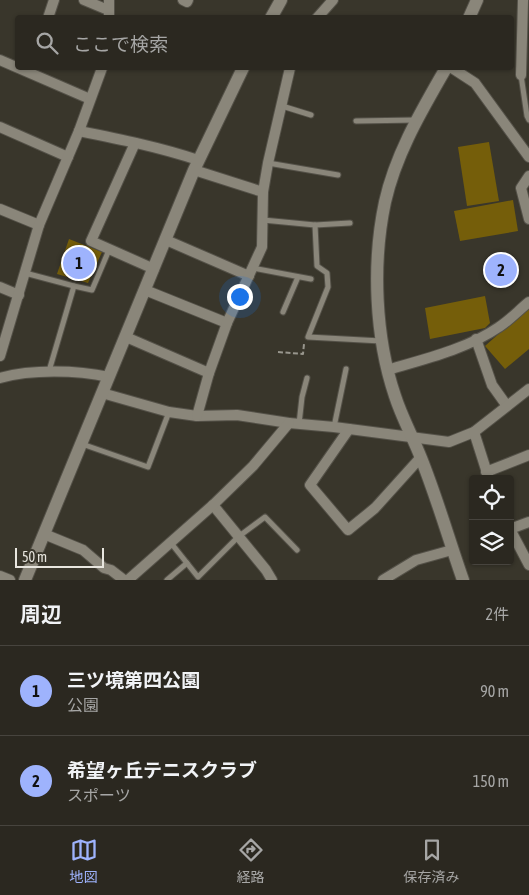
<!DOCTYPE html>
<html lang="ja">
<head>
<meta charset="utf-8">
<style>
  body { margin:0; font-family:"Asap Condensed","Noto Sans JP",sans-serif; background:#333029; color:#f1f3f6 }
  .controls { position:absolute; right:15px; bottom:15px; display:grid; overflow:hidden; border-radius:5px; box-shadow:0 1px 4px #0004 }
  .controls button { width:45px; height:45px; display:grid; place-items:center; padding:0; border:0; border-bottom:1px solid #47443e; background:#2b2820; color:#f1f3f6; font:25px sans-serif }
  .scale { position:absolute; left:15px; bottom:12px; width:89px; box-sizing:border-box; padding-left:5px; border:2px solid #e8e6df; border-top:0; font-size:14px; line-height:18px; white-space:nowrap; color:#e8e6df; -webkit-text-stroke:4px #39362b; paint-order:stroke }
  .you { position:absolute; left:239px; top:296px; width:18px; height:18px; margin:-12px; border:4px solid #fff; border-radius:50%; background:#1a73e8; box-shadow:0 0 0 8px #1a73e833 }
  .badge { display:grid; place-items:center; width:32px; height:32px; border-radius:50%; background:#9eb3fd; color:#111; font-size:16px; font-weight:700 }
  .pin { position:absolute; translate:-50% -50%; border:2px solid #fff; box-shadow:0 1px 5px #0006 }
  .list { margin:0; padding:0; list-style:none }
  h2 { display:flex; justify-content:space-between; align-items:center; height:65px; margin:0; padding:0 20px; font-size:21px }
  h2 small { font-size:16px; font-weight:400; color:#a6a6a5 }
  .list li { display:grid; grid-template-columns:32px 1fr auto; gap:15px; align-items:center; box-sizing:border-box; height:90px; padding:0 20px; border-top:1px solid #47443e }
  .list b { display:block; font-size:19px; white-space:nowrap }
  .list p { margin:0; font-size:16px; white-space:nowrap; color:#a6a6a5 }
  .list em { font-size:16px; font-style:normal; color:#a6a6a5 }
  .icon { flex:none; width:28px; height:28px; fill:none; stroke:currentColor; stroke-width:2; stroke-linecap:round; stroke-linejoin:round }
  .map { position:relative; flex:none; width:529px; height:580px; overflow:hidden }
  .search { position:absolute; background:#2b2820; box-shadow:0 1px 4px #0004; left:15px; right:15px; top:15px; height:55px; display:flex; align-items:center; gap:12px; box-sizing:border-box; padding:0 18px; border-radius:5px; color:#a6a6a5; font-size:19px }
  .sheet { height:245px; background:#2b2820 }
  nav { display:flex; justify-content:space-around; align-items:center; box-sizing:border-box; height:70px; border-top:1px solid #47443e; background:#2b2820; font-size:14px; color:#a6a6a5 }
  nav a { display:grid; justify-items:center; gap:2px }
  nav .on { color:#9eb3fd }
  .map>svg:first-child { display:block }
</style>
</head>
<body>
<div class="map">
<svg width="529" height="580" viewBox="0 0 529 580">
  <rect width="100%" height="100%" fill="#39362b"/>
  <g fill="#755e0a">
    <polygon points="489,142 499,201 467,206 458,147"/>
    <polygon points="513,200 518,231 460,241 454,211"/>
    <polygon points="69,239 102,252 88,283 57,274"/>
    <polygon points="485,296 490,323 485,328 430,339 425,308"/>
    <polygon points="529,307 529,349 505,369 485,346"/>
  </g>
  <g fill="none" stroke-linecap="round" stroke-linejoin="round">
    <defs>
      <g id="lane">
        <polyline points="521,75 527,116 529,120"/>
        <polyline points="282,106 311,115"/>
        <polyline points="356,121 416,120"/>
        <polyline points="268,163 338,175"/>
        <polyline points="263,220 315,225 350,223"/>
        <polyline points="315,225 317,266 327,273 328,287 308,337 381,341"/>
        <polyline points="253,268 311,279"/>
        <polyline points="25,273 74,286 49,371"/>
        <polyline points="74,286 92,290 109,250"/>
        <polyline points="283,312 298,277"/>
        <polyline points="299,424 302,397 307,378"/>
        <polyline points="334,427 346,369"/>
        <polyline points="82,444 148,467 169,412"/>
        <polyline points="171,543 198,577 238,537 265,517 297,550"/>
        <polyline points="167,580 187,563"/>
      </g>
      <g id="street">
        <polyline points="84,0 108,10"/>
        <polyline points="109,0 109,18"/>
        <polyline points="183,0 187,2 188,0"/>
        <polyline points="48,18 54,0"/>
        <polyline points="317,18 333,0"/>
        <polyline points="0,60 90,99"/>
        <polyline points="452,68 475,83 529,157"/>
        <polyline points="521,75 523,0"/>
        <polyline points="0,127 68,157"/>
        <path d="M 79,131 C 119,139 159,147 198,160"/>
        <polyline points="135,143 91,241 154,269"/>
        <polyline points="194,170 263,192"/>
        <polyline points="529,176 521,188 529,219"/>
        <polyline points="0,209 39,225"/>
        <polyline points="166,240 249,276"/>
        <polyline points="0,287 19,295"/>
        <polyline points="145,290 227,323"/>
        <polyline points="126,337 209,373"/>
        <polyline points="476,339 492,385 507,406"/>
        <polyline points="0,356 39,225 79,131 102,68"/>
        <path d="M 387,370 C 425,359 467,349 499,327 C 510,320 519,310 529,302"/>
        <path d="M 0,378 C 31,369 77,370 109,377"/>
        <polyline points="102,393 169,412 197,416 237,415 289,423 334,427 449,442 474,432 529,389"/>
        <polyline points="197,416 209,373 227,323 262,247 263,192 268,163 290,68"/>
        <polyline points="349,429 310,485 348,530 375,508 421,457"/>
        <polyline points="474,432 489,479"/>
        <polyline points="486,472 529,455"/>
        <polyline points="213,505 266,570 272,580"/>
        <polyline points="510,529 529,565"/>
        <polyline points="510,529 529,522"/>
        <polyline points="44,534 83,550 104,568 111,570 124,580"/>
        <polyline points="0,576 10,580"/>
        <polyline points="128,580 213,505 253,466 289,423"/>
        <polyline points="383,580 416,560 452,550"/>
      </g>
      <g id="secondary">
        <polyline points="271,18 281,0"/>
        <polyline points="469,18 477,0"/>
        <path d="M 446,68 C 422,110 396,153 385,202 C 372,263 375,337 395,396 C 402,418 413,437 421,458 C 437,498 449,540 463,580"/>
        <polyline points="25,580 194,170 243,68"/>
      </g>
    </defs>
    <use href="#lane" stroke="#545148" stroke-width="7"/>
    <use href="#street" stroke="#545148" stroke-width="12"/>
    <use href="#secondary" stroke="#545148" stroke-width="14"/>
    <polyline stroke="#98968d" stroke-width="2" stroke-dasharray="5 2.5" stroke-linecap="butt" points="278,352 303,354 304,344"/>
    <use href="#lane" stroke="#8a867a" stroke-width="5"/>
    <use href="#street" stroke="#8a867a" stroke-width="10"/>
    <use href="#secondary" stroke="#8a867a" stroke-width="12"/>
  </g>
</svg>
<div class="controls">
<button><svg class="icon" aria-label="locate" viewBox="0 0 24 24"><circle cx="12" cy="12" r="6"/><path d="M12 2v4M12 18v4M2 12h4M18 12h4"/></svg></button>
<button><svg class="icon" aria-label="layers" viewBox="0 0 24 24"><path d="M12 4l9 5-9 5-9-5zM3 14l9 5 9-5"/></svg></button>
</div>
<div class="scale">50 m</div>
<div class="you"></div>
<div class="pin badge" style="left:79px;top:263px">1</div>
<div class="pin badge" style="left:501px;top:270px">2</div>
<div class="search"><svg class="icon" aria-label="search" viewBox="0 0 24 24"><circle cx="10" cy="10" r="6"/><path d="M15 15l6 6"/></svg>ここで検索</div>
</div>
<section class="sheet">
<h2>周辺<small>2件</small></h2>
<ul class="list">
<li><span class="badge">1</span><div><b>三ツ境第四公園</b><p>公園</p></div><em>90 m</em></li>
<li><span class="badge">2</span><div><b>希望ヶ丘テニスクラブ</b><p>スポーツ</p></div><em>150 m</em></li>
</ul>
</section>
<nav>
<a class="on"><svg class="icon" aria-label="map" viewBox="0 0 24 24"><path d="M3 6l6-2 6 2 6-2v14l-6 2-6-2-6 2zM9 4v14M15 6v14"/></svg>地図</a>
<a><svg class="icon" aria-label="directions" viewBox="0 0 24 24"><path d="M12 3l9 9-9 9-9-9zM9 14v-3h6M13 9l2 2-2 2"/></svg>経路</a>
<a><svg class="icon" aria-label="saved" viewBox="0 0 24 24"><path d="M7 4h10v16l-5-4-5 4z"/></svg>保存済み</a>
</nav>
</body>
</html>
